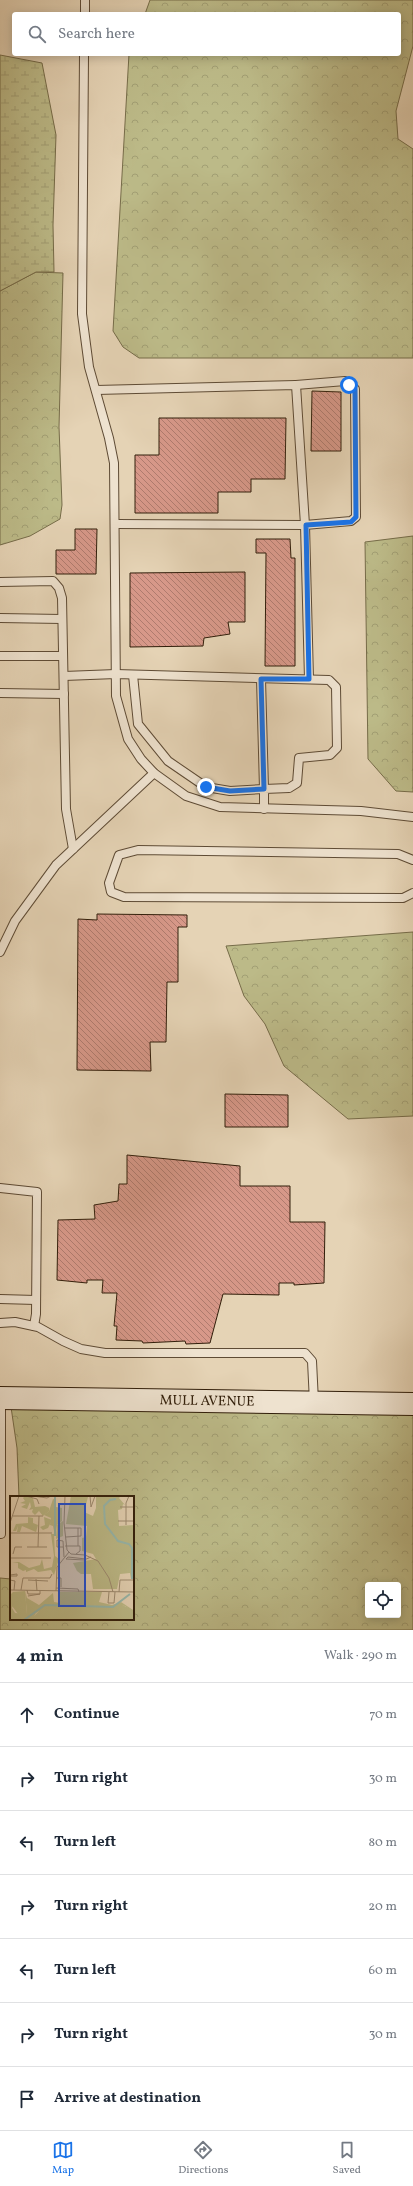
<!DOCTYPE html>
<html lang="en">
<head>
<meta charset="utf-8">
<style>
  body { margin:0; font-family:Vollkorn,serif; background:#f6f6f7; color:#1f2937 }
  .controls { position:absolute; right:12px; bottom:12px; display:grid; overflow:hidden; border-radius:4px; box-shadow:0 2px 10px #0003 }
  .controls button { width:36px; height:36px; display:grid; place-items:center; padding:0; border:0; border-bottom:1px solid #e0e1e3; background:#fff; color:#1f2937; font:20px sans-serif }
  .stop { position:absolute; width:12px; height:12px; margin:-9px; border:3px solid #1a73e8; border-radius:50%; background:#fff }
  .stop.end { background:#1a73e8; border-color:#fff; box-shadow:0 1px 4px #0008 }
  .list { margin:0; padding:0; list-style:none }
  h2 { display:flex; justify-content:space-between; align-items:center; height:52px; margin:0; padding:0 16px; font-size:17px }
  h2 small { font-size:13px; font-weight:400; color:#747a83 }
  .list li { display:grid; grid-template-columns:26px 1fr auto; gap:12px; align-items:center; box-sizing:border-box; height:64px; padding:0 16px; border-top:1px solid #e0e1e3 }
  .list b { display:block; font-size:15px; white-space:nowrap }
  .list em { font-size:13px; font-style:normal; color:#747a83 }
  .icon { flex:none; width:22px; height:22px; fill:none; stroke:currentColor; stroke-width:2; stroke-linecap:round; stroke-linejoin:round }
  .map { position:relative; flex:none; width:413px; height:1630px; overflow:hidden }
  .search { position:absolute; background:#fff; box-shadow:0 2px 10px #0003; left:12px; right:12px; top:12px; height:44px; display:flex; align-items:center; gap:10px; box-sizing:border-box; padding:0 14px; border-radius:4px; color:#747a83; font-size:15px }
  .sheet { height:500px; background:#fff }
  nav { display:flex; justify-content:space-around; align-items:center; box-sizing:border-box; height:56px; border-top:1px solid #e0e1e3; background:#fff; font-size:11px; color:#747a83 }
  nav a { display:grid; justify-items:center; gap:2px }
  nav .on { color:#1a73e8 }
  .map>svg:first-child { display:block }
</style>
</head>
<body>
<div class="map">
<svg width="413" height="1630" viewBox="0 0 413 1630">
  <defs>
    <pattern id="forest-crowns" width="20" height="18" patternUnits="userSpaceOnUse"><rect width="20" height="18" fill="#bcba88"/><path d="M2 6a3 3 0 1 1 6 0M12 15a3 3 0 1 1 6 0" fill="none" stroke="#a29f74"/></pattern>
    <pattern id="wetland-marsh" width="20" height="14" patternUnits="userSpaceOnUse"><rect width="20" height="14" fill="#bcba88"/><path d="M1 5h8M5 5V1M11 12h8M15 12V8" fill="none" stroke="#a29f74"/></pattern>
    <pattern id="building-back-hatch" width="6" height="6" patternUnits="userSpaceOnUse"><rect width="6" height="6" fill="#d79889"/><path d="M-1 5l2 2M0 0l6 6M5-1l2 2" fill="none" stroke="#af7b6e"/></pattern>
  </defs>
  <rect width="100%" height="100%" fill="#e5d3b5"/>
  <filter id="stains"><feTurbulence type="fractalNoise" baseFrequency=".005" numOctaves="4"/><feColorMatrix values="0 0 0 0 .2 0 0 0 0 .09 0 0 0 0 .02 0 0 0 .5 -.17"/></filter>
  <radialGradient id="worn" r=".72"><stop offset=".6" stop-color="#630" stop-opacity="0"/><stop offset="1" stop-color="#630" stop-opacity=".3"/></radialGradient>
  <g fill="url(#forest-crowns)" stroke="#766c49" fill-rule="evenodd">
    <polygon points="150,0 413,0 413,46 396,111 398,139 413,149 413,358 139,358 123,347 113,331 129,54 399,54 399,14 145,14"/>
    <polygon points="36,272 63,273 59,427 62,505 60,519 30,536 0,545 0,291"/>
    <polygon points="413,536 413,792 396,791 368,759 365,542"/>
    <polygon points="413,932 413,1116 348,1119 284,1066 265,1024 244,996 226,946"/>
    <path d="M 11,1407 L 413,1410 L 413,1630 L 0,1630 L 0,1578 L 11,1579 L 11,1619 L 133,1619 L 133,1497 L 19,1497 L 17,1448 ZM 368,1585 L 398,1585 L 398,1615 L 368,1615 Z"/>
  </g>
  <polygon fill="url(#wetland-marsh)" stroke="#766c49" points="0,55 42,63 56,135 53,225 54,272 36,272 0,291"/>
  <g fill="url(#building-back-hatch)" stroke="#311e0a">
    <polygon points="312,391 341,392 341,451 311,451"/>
    <polygon points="159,418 286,418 285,479 251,479 251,492 218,492 218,513 135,513 135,455 159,455"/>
    <polygon points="75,529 97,529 96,574 56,574 56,550 75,550"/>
    <polygon points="256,539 290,539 291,558 295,558 295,666 265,666 266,553 256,553"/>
    <polygon points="245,572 245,622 228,622 230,634 204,638 203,646 130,647 130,573"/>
    <polygon points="97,914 187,915 187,927 178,927 178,982 167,982 166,1042 150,1042 151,1071 77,1070 78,919 97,920"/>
    <polygon points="225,1094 288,1095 288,1127 225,1127"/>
    <polygon points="127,1155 240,1166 240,1186 290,1186 290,1222 325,1222 324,1283 294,1285 294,1283 279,1283 279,1295 223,1294 210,1343 186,1344 185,1341 143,1343 142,1341 116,1340 117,1326 114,1326 117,1293 102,1293 103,1280 87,1280 87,1283 57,1280 58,1220 95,1219 94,1205 118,1201 119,1184 127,1184"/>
  </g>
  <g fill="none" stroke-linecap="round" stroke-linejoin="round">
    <defs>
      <g id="lane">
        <polyline points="85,14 85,0"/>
        <polyline points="84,54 82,314 89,367 109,438 114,463 116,696 128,739 141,759 154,773 186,796 220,807 361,811 413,817"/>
        <polyline points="96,390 296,385 305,525 309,679"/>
        <polyline points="116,524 305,525 351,521 356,517 355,389 345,381 296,385"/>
        <polyline points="0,582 53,581 59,588 62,598 66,809 73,849"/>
        <polyline points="0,618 62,619"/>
        <polyline points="0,656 63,656"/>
        <polyline points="133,675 138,724 168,761 206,787 230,791 264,789 261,679"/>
        <polyline points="64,676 116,674 329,680 336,687 337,748 330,755 299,758 297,783 289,788 264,789 264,809"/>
        <polyline points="0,693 64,694"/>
        <polyline points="413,860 398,854 138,850 119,855 109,883 111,892 124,897 403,898 413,893"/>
        <polyline points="0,952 15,921 56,865 154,773"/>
        <polyline points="0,1188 37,1192 36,1314 34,1326"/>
        <polyline points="0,1299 36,1300"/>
        <polyline points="0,1323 15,1322 38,1327 63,1341 81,1349 105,1353 305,1353 312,1361 314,1402"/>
        <polyline points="1,1399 1,1534"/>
      </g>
      <g id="secondary">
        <path id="s1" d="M 0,1398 L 413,1404"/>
      </g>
    </defs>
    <use href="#lane" stroke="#5e4b35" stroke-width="10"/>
    <use href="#secondary" stroke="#311e0a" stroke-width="24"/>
    <use href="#lane" stroke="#eee2cf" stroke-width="8"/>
    <use href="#secondary" stroke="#eee2cf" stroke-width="22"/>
  </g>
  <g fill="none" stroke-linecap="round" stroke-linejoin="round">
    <polyline stroke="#1a73e8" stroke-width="5" points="206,787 230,791 264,789 261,679 309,679 306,525 351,522 356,517 355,389 349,385"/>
  </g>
  <g text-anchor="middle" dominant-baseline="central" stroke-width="3.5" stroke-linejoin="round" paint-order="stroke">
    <g font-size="14" fill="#311e0a" stroke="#eee2cf">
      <text stroke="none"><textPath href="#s1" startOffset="207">MULL AVENUE</textPath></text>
    </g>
  </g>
  <g transform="translate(10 1496)">
    <rect width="124" height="124" fill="#e5d3b5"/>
    <path d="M 15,95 L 17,118 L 8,118 L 0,107 L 0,99 L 3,96 ZM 110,108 L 123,114 L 124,124 L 20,124 L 33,111 L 100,112 Z" fill="#bcba88"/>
    <path d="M 15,0 L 23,2 L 25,11 L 35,10 L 39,12 L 39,15 L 33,20 L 29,15 L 25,19 L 22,16 L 23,13 L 19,14 L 21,11 L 20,6 L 17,13 L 11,11 L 16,8 L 10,7 L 15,5 L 13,2 ZM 61,0 L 78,1 L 74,16 L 83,20 L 86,12 L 86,0 L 111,0 L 109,2 L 115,9 L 113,8 L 112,13 L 108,14 L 109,30 L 124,29 L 124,83 L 121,83 L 120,77 L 110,78 L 107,93 L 83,93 L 81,78 L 71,78 L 67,75 L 63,67 L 86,63 L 83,58 L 72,55 L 72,42 L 76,41 L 77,30 L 56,28 ZM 18,21 L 23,22 L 23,27 L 28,29 L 26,36 L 12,30 L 10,36 L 7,36 L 8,30 L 6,35 L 3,35 L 6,28 L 18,27 ZM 34,21 L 42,24 L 38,32 L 33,34 L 30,31 L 35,29 ZM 53,25 L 53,40 L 46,43 L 47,29 ZM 41,38 L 44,38 L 45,60 L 49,63 L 44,79 L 41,74 L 28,76 L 24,73 L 16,76 L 16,74 L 13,75 L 8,72 L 8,67 L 2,66 L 9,66 L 19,72 L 30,69 L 32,63 L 34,73 L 42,71 L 44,60 ZM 15,95 L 17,102 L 29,109 L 43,97 L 44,106 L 50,107 L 50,96 L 92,96 L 89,106 L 102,109 L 111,106 L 123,114 L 124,117 L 115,110 L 109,109 L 104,122 L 100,122 L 104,114 L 103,112 L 87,119 L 73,118 L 71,123 L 64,124 L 52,115 L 35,112 L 26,117 L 22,124 L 0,124 L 1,106 L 4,107 L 2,112 L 5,117 L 17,118 Z" fill="#bcba88"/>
    <path d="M 43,3 L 46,4 L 46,11 L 52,12 L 52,25 L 47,29 L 45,40 L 43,30 L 40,29 L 41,22 L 34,19 L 39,15 Z" fill="#bcba88"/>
    <path fill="none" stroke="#96b8ad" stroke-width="2" d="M 106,3 L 100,4 L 94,10 L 95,28 L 108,45 L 119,48 L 122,52 L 122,83M 45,40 L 45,0M 14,124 L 35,109 L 103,111 L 120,98"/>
    <path fill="none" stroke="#9d8b71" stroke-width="1" d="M 16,0 L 27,3 L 29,8M 23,0 L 37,2 L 41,0M 55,0 L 54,27 L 57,54 L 61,58 L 75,59 L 88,65 L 99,82 L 103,96M 80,0 L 81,11 L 85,0M 110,11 L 124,11M 3,20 L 33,20M 108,25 L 124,25M 0,27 L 9,0M 116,29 L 116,7 L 119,0M 55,32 L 68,32 L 68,50M 0,37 L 42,37M 56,41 L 71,40 L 71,32 L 68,32M 55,50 L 70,50 L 70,55 L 66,58M 17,51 L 37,51M 28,51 L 29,20M 53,51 L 47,51 L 47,44 L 53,45 L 54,61M 3,58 L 5,51 L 12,51M 0,62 L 41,62M 76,63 L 58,61 L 56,63 L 74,64 L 81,61M 0,79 L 7,78 L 7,80 L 0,80M 46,82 L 51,82 L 51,91M 26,83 L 27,95M 0,84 L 5,85 L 4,94M 18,84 L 38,85M 46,92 L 68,93 L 69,96M 0,94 L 124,96M 11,94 L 13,82 L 40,82 L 42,78M 17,94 L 18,98 L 30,98 L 30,95M 46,95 L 47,71 L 59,56M 99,96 L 98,107 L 104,107 L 105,96M 109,96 L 110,84 L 124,84M 18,100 L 30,98"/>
    <path fill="#1d4ed8" fill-opacity="0.15" stroke="#1d4ed8" stroke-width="2" d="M 49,8 L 75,8 L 75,110 L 49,110 Z"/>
    <rect width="124" height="124" fill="none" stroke="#311e0a" stroke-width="2"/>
  </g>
  <rect width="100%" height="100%" filter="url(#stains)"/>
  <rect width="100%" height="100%" fill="url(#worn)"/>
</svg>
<div class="controls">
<button><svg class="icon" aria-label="locate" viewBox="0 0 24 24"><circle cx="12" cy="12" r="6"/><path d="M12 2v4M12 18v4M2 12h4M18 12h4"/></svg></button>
</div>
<div class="stop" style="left:349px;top:385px"></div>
<div class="stop end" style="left:206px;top:787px"></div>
<div class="search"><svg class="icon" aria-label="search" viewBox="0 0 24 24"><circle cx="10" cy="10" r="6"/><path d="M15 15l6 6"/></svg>Search here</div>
</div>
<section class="sheet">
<h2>4 min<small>Walk · 290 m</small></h2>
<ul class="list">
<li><svg class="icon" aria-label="ahead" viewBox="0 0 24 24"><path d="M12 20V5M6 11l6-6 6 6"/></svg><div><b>Continue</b></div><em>70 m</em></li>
<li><svg class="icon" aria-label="right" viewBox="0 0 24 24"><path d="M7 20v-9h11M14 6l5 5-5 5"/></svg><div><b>Turn right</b></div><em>30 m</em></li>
<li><svg class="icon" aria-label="left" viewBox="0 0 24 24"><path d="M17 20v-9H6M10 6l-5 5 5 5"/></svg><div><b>Turn left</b></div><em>80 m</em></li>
<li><svg class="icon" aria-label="right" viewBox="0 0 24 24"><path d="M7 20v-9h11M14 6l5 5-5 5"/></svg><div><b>Turn right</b></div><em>20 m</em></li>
<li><svg class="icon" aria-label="left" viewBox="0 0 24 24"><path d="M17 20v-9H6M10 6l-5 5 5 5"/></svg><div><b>Turn left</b></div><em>60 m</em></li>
<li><svg class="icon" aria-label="right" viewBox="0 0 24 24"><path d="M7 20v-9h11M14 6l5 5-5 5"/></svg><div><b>Turn right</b></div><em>30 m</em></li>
<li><svg class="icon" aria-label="arrive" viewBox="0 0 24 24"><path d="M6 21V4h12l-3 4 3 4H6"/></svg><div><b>Arrive at destination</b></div></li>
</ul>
</section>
<nav>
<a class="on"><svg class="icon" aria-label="map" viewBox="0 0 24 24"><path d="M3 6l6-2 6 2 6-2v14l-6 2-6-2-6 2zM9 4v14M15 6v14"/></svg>Map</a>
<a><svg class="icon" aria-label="directions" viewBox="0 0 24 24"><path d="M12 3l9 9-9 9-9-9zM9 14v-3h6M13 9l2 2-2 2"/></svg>Directions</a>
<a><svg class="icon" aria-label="saved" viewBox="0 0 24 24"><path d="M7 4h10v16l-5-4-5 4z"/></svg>Saved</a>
</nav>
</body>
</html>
